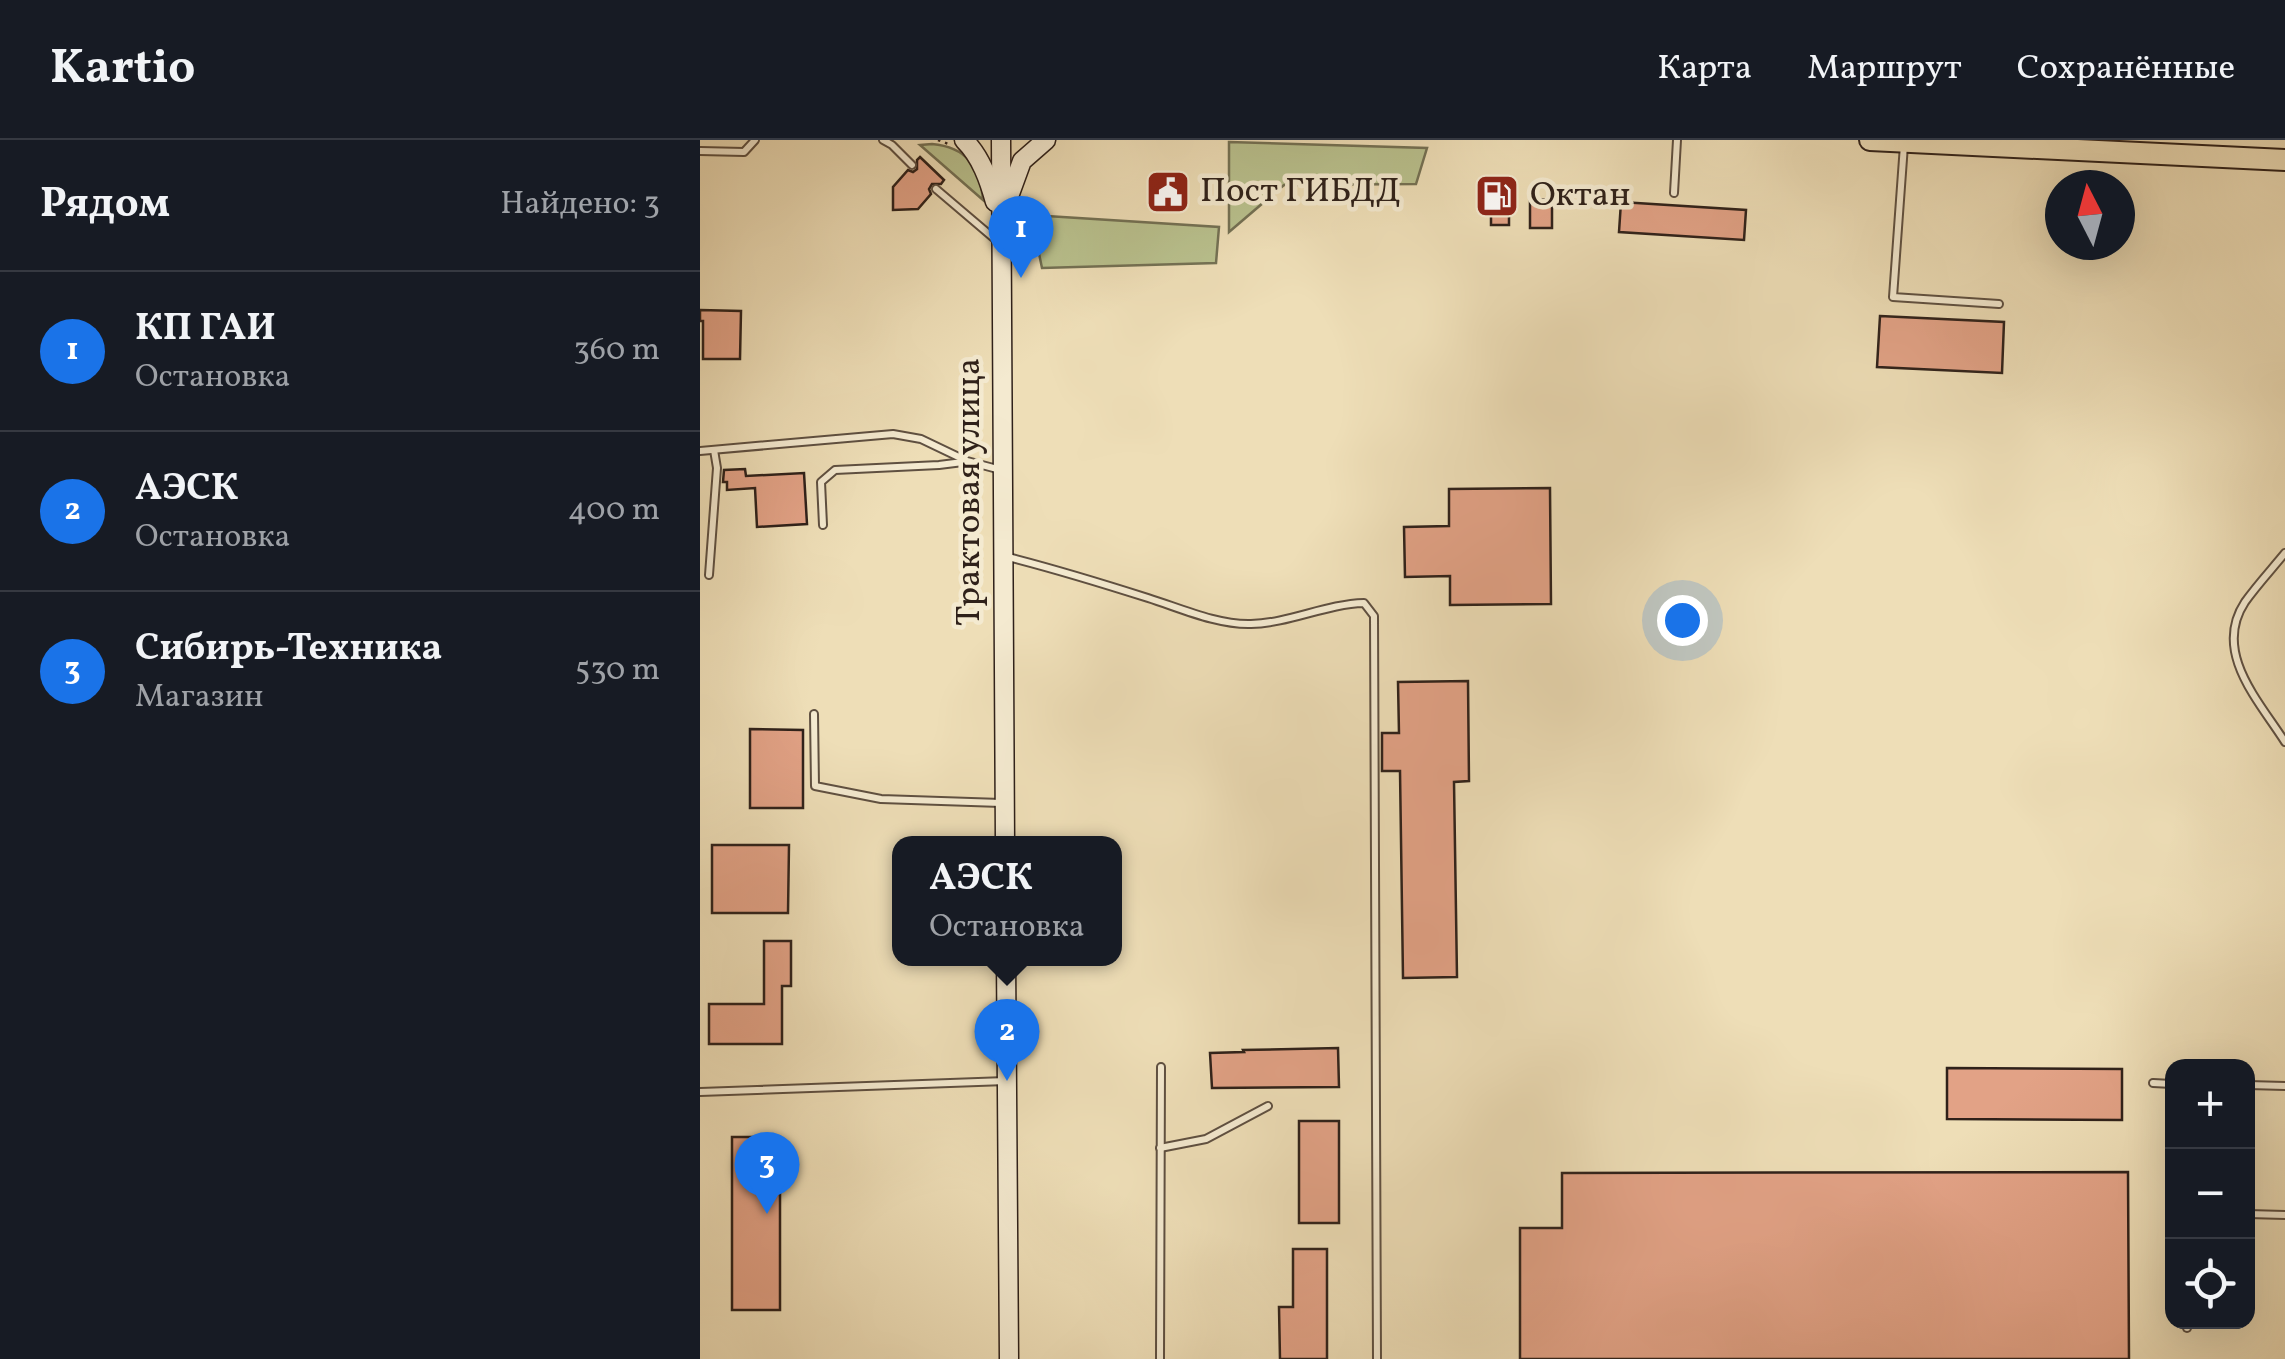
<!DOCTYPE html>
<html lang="ru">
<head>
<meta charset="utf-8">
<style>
  body { margin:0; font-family:Vollkorn,serif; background:#242831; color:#f1f3f6 }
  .controls { position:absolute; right:30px; bottom:30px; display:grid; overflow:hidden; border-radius:20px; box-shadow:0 10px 40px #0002 }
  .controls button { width:90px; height:90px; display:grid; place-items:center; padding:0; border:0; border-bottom:2px solid #363941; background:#171b24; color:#f1f3f6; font:50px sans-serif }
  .compass { position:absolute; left:1345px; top:30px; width:90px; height:90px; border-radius:50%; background:#171b24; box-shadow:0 10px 40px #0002; rotate:354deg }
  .you { position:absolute; left:982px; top:480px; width:35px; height:35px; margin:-25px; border:8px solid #fff; border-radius:50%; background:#1a73e8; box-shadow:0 0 0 15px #1a73e833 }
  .badge { display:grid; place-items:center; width:65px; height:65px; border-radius:50%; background:#1a73e8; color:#fff; font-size:32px; font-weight:700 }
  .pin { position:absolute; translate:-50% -82px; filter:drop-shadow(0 2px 5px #0008) }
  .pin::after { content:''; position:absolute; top:52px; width:35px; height:30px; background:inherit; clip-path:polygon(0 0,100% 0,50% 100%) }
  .popup { position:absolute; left:192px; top:696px; width:230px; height:130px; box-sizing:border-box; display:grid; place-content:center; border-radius:20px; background:#171b24; filter:drop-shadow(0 2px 8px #0005); font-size:32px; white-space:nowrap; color:#9ea1a6 }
  .popup b { font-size:38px; color:#f1f3f6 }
  .popup::after { content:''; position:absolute; left:50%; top:100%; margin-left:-20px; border:20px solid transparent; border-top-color:#171b24 }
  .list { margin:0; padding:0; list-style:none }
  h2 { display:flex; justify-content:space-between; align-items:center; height:130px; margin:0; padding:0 40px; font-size:42px }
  h2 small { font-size:32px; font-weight:400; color:#9ea1a6 }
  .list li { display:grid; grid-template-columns:65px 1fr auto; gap:30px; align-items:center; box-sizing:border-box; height:160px; padding:0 40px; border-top:2px solid #363941 }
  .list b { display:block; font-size:38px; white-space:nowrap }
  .list p { margin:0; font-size:32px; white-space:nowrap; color:#9ea1a6 }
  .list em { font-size:32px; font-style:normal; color:#9ea1a6 }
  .icon { flex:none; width:55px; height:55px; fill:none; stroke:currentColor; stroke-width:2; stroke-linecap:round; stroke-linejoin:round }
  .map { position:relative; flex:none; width:1585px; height:1219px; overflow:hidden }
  header { display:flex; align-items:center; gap:60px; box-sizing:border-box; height:140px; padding:0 50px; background:#171b24; border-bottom:2px solid #363941 }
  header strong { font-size:48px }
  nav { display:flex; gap:55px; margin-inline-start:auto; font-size:35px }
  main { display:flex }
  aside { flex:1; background:#171b24 }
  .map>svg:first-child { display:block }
</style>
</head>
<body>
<header>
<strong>Kartio</strong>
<nav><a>Карта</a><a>Маршрут</a><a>Сохранённые</a></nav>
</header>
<main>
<aside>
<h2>Рядом<small>Найдено: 3</small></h2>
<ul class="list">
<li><span class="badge">1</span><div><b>КП ГАИ</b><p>Остановка</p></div><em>360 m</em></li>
<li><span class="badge">2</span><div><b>АЭСК</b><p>Остановка</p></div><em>400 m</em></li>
<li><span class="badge">3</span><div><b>Сибирь-Техника</b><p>Магазин</p></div><em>530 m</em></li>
</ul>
</aside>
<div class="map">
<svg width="1585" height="1219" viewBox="0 0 1585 1219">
  <rect width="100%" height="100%" fill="#eedeb7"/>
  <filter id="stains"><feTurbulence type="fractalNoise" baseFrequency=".002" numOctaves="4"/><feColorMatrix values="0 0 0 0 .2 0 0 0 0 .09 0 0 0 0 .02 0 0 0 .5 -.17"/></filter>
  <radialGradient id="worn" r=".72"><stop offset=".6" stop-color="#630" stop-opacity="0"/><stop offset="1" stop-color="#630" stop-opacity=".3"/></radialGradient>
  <g fill="#b9c18e" stroke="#747154" stroke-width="2.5">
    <polygon points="529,2 727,8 716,44 584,45 529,92"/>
    <path d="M 232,4 C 267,7 280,27 283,60 L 220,5 Z"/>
    <polygon points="331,75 519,87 516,123 342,128"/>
  </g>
  <g fill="#e2a286" stroke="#2f211a" stroke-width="2.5">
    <polygon points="220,17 244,40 241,44 232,44 229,49 231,54 218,69 193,70 193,47 208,30 213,32 217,29 217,20"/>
    <polygon points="453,36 472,38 471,48 485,49 483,66 469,64 470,56 451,55"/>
    <polygon points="791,53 809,54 809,85 791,85"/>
    <polygon points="830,59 852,60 852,88 830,88"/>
    <polygon points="921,62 1046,70 1044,100 919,92"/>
    <polygon points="0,170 41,171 40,219 3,219 3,181 0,181"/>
    <polygon points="1180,176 1304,182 1302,233 1177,227"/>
    <polygon points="45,329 46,336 104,333 107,384 57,387 55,348 27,350 27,342 23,342 24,330"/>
    <polygon points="850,348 851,464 750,465 750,436 705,437 704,387 749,386 749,349"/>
    <polygon points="768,541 769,641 754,642 757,837 703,838 700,631 682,631 682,593 699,593 698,542"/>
    <polygon points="50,589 103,590 103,668 50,668"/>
    <polygon points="12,705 89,705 88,773 12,773"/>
    <polygon points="64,801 91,801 91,846 82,846 82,904 9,904 9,864 64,864"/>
    <polygon points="638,908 639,947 512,948 510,913 544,912 543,910"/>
    <polygon points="1247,928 1422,929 1422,980 1247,979"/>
    <rect x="599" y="981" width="40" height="102"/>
    <rect x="32" y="997" width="48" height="173"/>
    <polygon points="1428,1032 1429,1219 820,1219 820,1088 862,1088 862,1033"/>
    <polygon points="593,1109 627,1109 627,1219 580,1219 579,1167 593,1167"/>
  </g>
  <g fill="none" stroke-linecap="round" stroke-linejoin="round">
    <defs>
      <g id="service">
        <polyline points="183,0 192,5 212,25"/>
        <polyline points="1204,5 1193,157 1299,164"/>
        <polyline points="0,11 44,12 55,0"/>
        <polyline points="236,49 296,100"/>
        <polyline points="974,53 977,0"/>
        <polyline points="0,311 193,294 221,299 267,321 301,330"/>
        <polyline points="123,385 121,342 135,330 239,325 263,322"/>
        <path d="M 1585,413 C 1572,429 1557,445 1545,462 C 1512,512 1559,561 1585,602"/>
        <path d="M 308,417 C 355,429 401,443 448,458 C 480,468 517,485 551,484 C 590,483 626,464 664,463 L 674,476 L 677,1219"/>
        <polyline points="9,435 17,328 14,310"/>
        <polyline points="114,574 115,646 181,659 301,663"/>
        <polyline points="1453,943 1472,944"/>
        <polyline points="1548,945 1585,946"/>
        <polyline points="0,952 306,941"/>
        <polyline points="460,1008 506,999 568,966"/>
        <polyline points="1548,1074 1585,1075"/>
        <polyline points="1487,1188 1487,1182"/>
        <polyline points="460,1219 461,927"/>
      </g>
      <g id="secondary">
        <path d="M 264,0 C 281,17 289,40 295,62"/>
        <polyline points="301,0 305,704"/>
        <polyline points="307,62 322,21 346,0"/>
        <polyline points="306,818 309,1219"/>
      </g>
      <polyline id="trunk" points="1170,0 1585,20"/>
    </defs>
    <use href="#service" stroke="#5f5041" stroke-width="10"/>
    <use href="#secondary" stroke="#2f211a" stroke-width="21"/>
    <use href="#trunk" stroke="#2f211a" stroke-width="24"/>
    <polyline stroke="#2f211a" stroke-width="2.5" stroke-dasharray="2.5 5" stroke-linecap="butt" points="238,0 251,5"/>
    <use href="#service" stroke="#f4ead0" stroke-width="6"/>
    <use href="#secondary" stroke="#f4ead0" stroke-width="18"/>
    <use href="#trunk" stroke="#eedeb7" stroke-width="20"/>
  </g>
  <defs>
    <symbol id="civic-square" viewBox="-11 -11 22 22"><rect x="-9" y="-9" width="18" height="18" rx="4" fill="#8f2418" stroke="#f4ead0"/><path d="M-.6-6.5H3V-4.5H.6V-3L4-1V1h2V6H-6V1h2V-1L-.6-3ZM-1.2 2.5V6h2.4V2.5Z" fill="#fff"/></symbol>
    <symbol id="fuel-square" viewBox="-11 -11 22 22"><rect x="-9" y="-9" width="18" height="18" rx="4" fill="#8f2418" stroke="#f4ead0"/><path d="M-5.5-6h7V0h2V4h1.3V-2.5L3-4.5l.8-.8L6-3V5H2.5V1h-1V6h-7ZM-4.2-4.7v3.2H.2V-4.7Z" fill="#fff"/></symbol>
  </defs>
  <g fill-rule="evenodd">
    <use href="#civic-square" x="443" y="27" width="50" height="50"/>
    <use href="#fuel-square" x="772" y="31" width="50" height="50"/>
  </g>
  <g text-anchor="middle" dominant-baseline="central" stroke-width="9" stroke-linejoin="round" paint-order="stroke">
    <g font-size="35" fill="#2f211a" stroke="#f4ead0" text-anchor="start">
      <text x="500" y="52">Пост ГИБДД</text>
      <text x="830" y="56">Октан</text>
    </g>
    <g font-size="35" fill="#2f211a" stroke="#f4ead0">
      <text transform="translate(270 352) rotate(-90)">Трактовая улица</text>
    </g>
  </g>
  <rect width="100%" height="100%" filter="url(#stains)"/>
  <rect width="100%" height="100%" fill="url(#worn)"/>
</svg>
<div class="controls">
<button>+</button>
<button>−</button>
<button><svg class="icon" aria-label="locate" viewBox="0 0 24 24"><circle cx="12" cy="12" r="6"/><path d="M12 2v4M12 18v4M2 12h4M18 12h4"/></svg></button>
</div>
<svg class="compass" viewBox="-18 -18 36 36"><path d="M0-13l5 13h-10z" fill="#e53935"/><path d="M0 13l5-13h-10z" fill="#9ea1a6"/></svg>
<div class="you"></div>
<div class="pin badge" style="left:321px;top:138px">1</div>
<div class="pin badge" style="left:307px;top:941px">2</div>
<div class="popup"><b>АЭСК</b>Остановка</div>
<div class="pin badge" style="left:67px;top:1074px">3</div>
</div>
</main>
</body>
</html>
